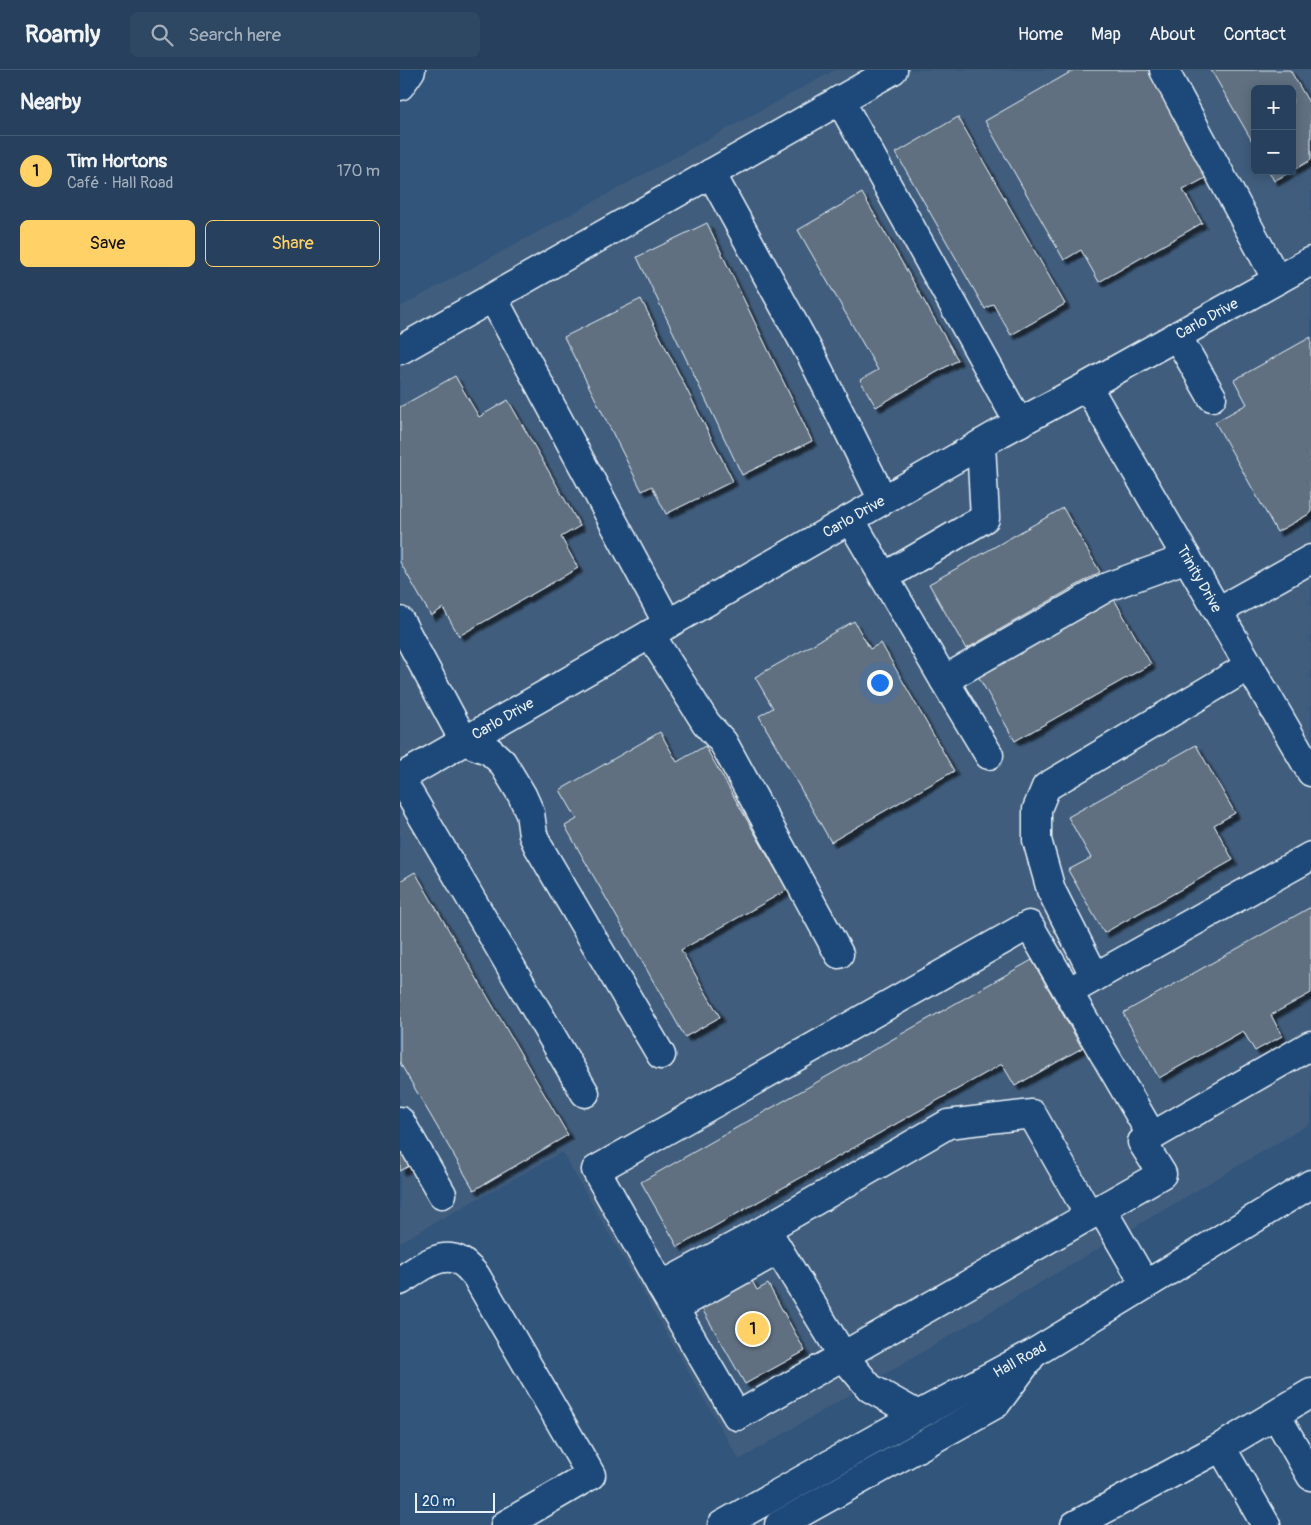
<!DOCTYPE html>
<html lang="en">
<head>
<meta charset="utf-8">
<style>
  body { margin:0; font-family:Pangolin,sans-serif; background:#2e4763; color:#f1f3f6 }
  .controls { position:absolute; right:15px; top:15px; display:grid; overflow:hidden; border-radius:8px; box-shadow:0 2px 12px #0003 }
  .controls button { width:45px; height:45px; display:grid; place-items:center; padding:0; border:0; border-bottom:1px solid #425972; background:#26405d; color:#f1f3f6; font:25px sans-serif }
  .scale { position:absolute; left:15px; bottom:12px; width:80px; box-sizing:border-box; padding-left:5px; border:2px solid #e8f1f8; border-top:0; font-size:14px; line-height:18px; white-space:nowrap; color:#e8f1f8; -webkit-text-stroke:4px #1f4a7a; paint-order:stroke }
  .you { position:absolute; left:479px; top:612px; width:18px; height:18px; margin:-12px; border:4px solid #fff; border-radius:50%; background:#1a73e8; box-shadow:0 0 0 8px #1a73e833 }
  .badge { display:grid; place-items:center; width:32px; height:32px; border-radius:50%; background:#ffd166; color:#111; font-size:16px; font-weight:700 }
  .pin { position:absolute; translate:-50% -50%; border:2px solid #fff; box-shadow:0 1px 5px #0006 }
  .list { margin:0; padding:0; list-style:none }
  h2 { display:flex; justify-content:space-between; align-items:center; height:65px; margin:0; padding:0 20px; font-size:21px }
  h2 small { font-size:16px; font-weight:400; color:#a4afbc }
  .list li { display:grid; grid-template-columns:32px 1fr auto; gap:15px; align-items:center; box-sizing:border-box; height:70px; padding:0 20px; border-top:1px solid #425972 }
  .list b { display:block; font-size:19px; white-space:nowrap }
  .list p { margin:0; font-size:16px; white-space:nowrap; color:#a4afbc }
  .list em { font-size:16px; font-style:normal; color:#a4afbc }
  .actions { display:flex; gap:10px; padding:15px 20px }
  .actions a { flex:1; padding:11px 0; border:1px solid #ffd166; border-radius:8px; text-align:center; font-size:18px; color:#ffd166 }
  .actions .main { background:#ffd166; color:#111 }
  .icon { flex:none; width:28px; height:28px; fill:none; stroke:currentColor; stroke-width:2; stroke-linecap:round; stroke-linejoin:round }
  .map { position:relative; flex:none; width:911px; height:1455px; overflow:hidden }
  header { display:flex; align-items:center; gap:30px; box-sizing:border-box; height:70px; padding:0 25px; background:#26405d; border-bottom:1px solid #425972 }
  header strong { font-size:24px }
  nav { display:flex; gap:28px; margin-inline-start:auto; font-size:18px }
  .search { width:350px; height:45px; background:#2e4763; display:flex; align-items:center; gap:12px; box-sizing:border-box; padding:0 18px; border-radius:8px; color:#a4afbc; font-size:19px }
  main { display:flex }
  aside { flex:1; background:#26405d }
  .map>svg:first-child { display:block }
</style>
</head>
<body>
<header>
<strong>Roamly</strong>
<div class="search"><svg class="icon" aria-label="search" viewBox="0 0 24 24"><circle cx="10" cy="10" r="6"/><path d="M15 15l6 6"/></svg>Search here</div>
<nav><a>Home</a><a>Map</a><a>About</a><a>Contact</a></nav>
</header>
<main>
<aside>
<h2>Nearby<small></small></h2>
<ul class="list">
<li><span class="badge">1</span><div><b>Tim Hortons</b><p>Café · Hall Road</p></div><em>170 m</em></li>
</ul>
<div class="actions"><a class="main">Save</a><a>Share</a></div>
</aside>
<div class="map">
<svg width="911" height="1455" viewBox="0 0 911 1455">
  <defs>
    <filter id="shadow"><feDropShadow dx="4.5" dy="4.5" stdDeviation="1" flood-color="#0009"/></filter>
  </defs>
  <rect width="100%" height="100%" fill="#32557c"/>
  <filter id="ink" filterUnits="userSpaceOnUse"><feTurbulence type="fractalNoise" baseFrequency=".02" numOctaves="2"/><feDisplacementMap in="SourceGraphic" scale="10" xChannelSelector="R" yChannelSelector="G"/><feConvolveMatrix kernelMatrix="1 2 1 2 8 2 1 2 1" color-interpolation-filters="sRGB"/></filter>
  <g filter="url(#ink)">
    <path fill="#405d7d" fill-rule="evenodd" d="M 435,0 L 911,0 L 911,1053 L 339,1390 L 162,1082 L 0,1172 L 0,237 ZM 855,19 L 892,19 L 892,101 L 855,101 Z"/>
    <g fill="#607080" stroke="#e8f1f8" filter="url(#shadow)">
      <polygon points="674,0 751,0 811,105 783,120 802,153 699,212 681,180 664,190 585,51"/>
      <polygon points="811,0 890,0 911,36 911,90 892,101 892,19 855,19 855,76"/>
      <polygon points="558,47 665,234 611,265 593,234 585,239 496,83"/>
      <polygon points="869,101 892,101 874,111"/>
      <polygon points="462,123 558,290 476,337 460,310 478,300 398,160"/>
      <polygon points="307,153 412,371 342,405 237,187"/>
      <polygon points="241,229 333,411 266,444 252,416 242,421 164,267"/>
      <polygon points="911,267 911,443 877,462 815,352 847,334 834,310"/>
      <polygon points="55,306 79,347 108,330 180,456 161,467 178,498 59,566 43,538 31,546 0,492 0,337"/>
      <polygon points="663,438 700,502 566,579 529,514"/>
      <polygon points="714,529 751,594 615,671 578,606"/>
      <polygon points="454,551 470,579 481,573 554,701 431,772 359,646 373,638 355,607"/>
      <polygon points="260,662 277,692 305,676 387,820 281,880 320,947 285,967 165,756 177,749 160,720"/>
      <polygon points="796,675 835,743 814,755 833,790 704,863 668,800 691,788 668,747"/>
      <polygon points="15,802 168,1065 74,1120 0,993 0,811"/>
      <polygon points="911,837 911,923 871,945 882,966 855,981 843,961 759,1008 723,943"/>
      <polygon points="632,890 682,978 615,1016 602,994 278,1177 241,1112"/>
      <polygon points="0,1077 11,1095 0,1101"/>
      <polygon points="351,1209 357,1220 368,1214 405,1281 345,1314 301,1237"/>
    </g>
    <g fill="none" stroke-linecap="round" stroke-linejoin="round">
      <defs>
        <g id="minor">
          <polyline points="764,0 877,210"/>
          <polyline points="0,16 11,0"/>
          <polyline points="440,30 619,353"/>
          <polyline points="311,103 412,287 483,430"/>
          <polyline points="93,228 268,554"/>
          <polyline points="777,266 812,327"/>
          <polyline points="0,280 493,0"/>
          <polyline points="687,316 911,702"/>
          <polyline points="450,449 544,610"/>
          <polyline points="484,507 585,448 581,374"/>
          <polyline points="818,541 911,489"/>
          <polyline points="0,551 64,671 90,681 102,692 122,725 130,743 133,765 138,776 261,985"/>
          <polyline points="250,564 306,653 323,672 439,884"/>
          <polyline points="589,685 544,610 707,517 787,488"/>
          <polyline points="695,907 651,820 637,770 637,739 646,717 849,596"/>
          <polyline points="679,916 911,786"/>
          <polyline points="185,1023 0,708 600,363 687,316 911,191"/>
          <polyline points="0,1051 42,1124"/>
          <polyline points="752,1066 629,855 196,1100 261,1216 366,1159 443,1286 762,1104 742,1072 911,975"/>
          <polyline points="701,1138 745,1214"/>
          <polyline points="366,1159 548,1054 632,1044 689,1145"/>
          <path d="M 0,1211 C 16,1201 39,1181 58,1190 C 65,1193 71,1200 76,1206 L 191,1405 L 105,1455"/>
          <polyline points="261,1216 337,1346 443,1286 470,1318 518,1345"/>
          <polyline points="274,1238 378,1180"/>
          <polyline points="876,1345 911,1406"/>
          <polyline points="821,1377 866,1455"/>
        </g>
        <g id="highway">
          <polyline points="322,1455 518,1345 634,1283 911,1114"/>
          <polyline points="379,1455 596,1334 630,1288"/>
          <polyline points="675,1455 821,1377 911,1323"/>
        </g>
      </defs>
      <use href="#minor" stroke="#e8f1f8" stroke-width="31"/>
      <use href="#highway" stroke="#e8f1f8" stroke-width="31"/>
      <use href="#minor" stroke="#1f4a7a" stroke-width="28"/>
      <use href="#highway" stroke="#1f4a7a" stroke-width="28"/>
    </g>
  </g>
  <g text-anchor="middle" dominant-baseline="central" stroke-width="4" stroke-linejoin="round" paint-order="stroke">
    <g font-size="15" fill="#e8f1f8" stroke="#1f4a7a">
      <text transform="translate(807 249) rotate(-29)">Carlo Drive</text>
      <text transform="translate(454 447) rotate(-30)">Carlo Drive</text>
      <text transform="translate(799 509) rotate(60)">Trinity Drive</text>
      <text transform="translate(103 649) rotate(-30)">Carlo Drive</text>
      <text transform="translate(620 1290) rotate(-29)">Hall Road</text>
    </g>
  </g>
</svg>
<div class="controls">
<button>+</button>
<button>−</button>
</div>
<div class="scale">20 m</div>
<div class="you"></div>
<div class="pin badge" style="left:353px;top:1259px">1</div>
</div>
</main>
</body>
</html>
